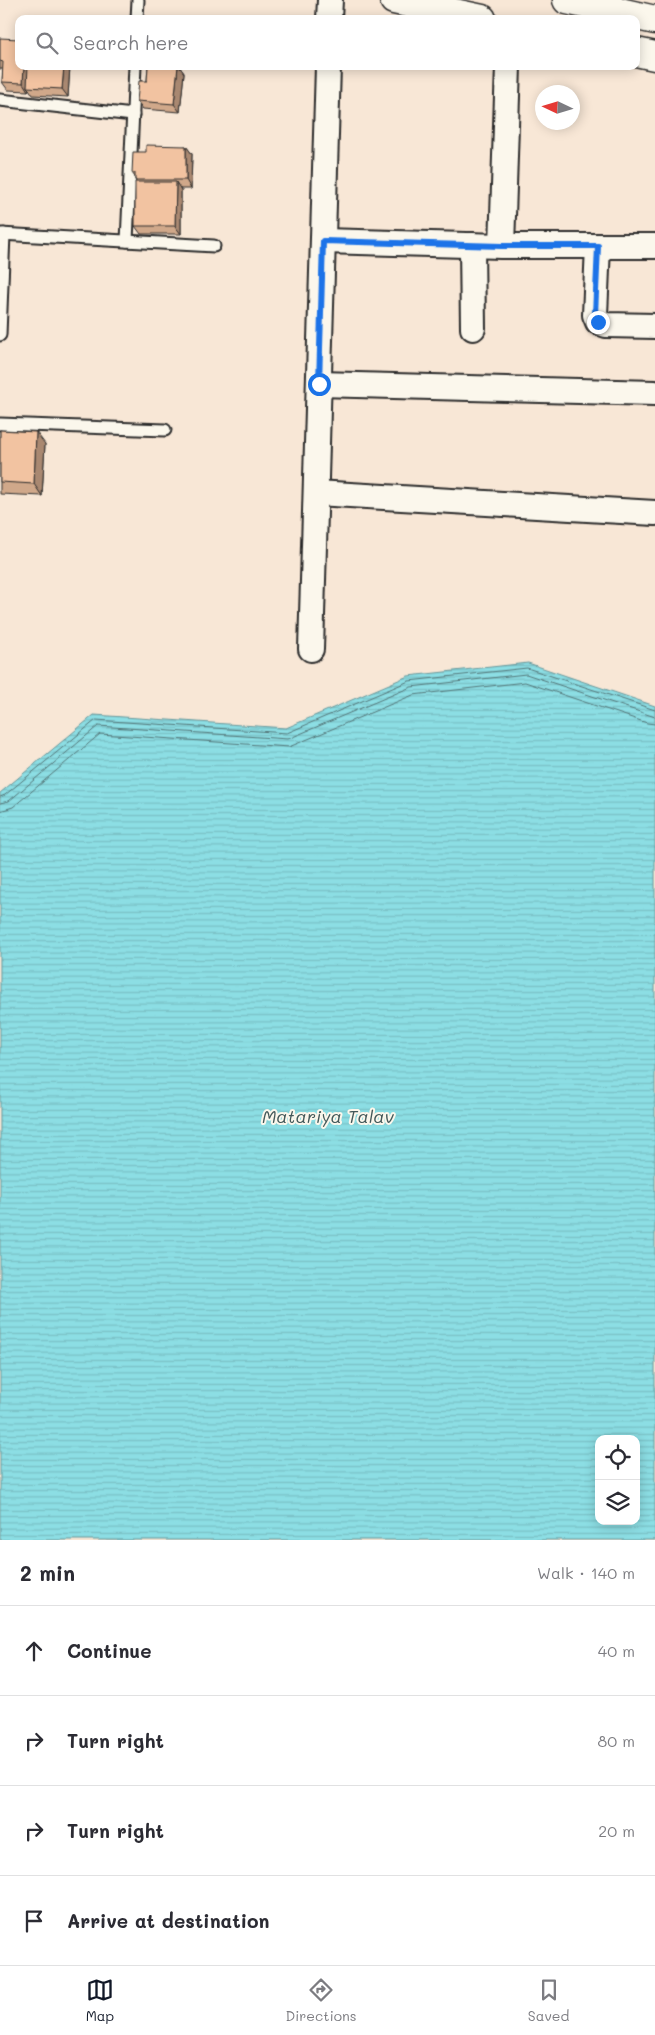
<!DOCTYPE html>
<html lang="en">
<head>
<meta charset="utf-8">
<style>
  body { margin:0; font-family:Mali,sans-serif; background:#f2f2f3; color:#2b2b33 }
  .controls { position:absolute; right:15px; bottom:15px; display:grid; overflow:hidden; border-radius:10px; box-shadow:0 2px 12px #0003 }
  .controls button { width:45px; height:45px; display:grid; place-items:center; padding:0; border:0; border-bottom:1px solid #e1e1e2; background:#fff; color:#2b2b33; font:25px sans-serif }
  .compass { position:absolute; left:535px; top:85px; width:45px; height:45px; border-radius:50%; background:#fff; box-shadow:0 2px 12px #0003; rotate:274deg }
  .stop { position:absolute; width:15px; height:15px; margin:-11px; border:4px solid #1a73e8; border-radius:50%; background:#fff }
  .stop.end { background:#1a73e8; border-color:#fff; box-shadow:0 1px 5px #0008 }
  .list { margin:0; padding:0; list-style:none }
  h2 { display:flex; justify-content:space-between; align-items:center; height:65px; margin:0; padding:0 20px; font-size:21px }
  h2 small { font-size:16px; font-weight:400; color:#7c7c81 }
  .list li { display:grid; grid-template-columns:32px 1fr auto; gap:15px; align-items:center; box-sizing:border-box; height:90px; padding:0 20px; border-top:1px solid #e1e1e2 }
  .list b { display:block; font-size:19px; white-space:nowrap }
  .list em { font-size:16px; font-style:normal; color:#7c7c81 }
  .icon { flex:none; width:28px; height:28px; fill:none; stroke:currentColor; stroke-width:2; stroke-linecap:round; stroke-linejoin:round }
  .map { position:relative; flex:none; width:655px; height:1540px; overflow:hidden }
  .search { position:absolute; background:#fff; box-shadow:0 2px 12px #0003; left:15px; right:15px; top:15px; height:55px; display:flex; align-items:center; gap:12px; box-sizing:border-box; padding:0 18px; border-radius:10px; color:#7c7c81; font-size:19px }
  .sheet { height:425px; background:#fff }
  nav { display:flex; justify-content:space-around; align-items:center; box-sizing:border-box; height:70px; border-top:1px solid #e1e1e2; background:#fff; font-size:14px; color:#7c7c81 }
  nav a { display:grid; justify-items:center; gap:2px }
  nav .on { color:#111827 }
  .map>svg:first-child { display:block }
</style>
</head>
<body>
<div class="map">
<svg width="655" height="1540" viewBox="0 0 655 1540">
  <defs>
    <pattern id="water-rules" width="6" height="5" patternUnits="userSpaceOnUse" patternTransform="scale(1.25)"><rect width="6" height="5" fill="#8cdee4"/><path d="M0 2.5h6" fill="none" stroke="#79bfc4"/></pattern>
  </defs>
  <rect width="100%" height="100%" fill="#f8e7d6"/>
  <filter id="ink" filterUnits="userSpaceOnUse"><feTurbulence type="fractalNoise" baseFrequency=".02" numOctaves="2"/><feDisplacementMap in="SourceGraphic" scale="10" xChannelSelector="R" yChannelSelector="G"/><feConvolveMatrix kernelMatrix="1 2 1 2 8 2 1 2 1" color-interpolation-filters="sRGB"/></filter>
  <g filter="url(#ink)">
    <path fill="url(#water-rules)" stroke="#65969a" fill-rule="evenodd" d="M 528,663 L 655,706 L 655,1540 L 0,1540 L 0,793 L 94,715 L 286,728 L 408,676 ZM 599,1439 L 636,1439 L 636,1521 L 599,1521 Z"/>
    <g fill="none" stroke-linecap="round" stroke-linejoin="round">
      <g stroke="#527375" stroke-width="1">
        <polyline points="0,797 5,795 96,720 287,733 409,681 527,668 655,710"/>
        <polyline points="0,803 9,801 98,726 288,739 411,687 526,674 655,717"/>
        <polyline points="0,811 13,807 100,734 289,747 413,695 525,682 647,723 655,724"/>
      </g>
      <defs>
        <g id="lane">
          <polyline points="137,19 138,0"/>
          <polyline points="0,100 133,115"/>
          <polyline points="0,234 214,246"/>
          <polyline points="127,241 135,66"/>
          <polyline points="0,335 4,234"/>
          <polyline points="0,424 165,430"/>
        </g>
        <g id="street">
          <polyline points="329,19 330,0"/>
          <polyline points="323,241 502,246 655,246"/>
          <polyline points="472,245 473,328"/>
          <polyline points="502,246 508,66"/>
          <polyline points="598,246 595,315 598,322 606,325 655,326"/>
          <polyline points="319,384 655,393"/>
          <polyline points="316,493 655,513"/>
          <polyline points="311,649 328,66"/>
        </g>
        <g id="secondary">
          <polyline points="394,0 482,19"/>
          <polyline points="567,0 655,20"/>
          <polyline points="636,52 655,56"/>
        </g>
      </defs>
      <use href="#lane" stroke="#2b2b2b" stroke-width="15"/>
      <use href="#street" stroke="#2b2b2b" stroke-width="28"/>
      <use href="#secondary" stroke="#2b2b2b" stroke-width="31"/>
      <use href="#lane" stroke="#fbf7ec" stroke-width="11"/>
      <use href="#street" stroke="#fbf7ec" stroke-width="24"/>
      <use href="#secondary" stroke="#fbf7ec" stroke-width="28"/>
    </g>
    <g fill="#d0a88a" stroke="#2b2b2b">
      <polygon points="0,38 19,66 70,66 68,97 33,95 29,89 28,91 8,90 2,82 3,69 0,69"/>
      <polygon points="148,66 179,66 184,73 180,112 143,109 137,101 147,81"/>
      <polygon points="186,146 192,154 191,189 180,189 181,190 181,234 141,234 135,226 136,182 135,180 135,177 132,173 146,152"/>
      <polygon points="0,430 45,444 42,496 0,494"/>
    </g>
    <g fill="#a98871" stroke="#2b2b2b">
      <polygon points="24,66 30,66 27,87 29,89 28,91 23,83"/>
      <polygon points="64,66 70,66 68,97 62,89"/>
      <polygon points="178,66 179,66 184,73 180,112 174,104"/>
      <polygon points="186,146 192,154 191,189 186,180"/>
      <polygon points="176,182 181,190 181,234 175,226"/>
      <polygon points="36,432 45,444 42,496 34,484"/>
    </g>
    <g fill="#f2c3a1" stroke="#2b2b2b">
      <polygon points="0,38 19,39 19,66 24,66 23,83 2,82 3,62 0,61"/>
      <polygon points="28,66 64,66 62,89 27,87"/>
      <polygon points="148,66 178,66 174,104 137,101 139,81 147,81"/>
      <polygon points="146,145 186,146 186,180 135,180 135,173 132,173 133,152 146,152"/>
      <polygon points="135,182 176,182 175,226 135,226"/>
      <polygon points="0,430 36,432 34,484 0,482"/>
    </g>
  </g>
  <g fill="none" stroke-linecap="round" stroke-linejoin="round" filter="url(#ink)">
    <polyline stroke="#1a73e8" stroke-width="6" points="319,384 323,241 502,246 598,246 595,315 598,322"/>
  </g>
  <g text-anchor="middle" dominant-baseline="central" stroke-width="4" stroke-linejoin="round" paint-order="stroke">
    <g font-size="18" font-style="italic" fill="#435859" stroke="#fbf7ec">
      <text x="328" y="1116">Matariya Talav</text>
    </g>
  </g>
</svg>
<div class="controls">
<button><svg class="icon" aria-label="locate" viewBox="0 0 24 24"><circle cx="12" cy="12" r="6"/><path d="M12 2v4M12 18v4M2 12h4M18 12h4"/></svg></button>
<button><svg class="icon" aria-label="layers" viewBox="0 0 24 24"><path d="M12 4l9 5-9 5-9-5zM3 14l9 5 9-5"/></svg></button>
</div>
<svg class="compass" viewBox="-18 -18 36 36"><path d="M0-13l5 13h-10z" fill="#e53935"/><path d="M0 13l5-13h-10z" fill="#7c7c81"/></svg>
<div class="stop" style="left:319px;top:384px"></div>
<div class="stop end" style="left:598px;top:322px"></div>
<div class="search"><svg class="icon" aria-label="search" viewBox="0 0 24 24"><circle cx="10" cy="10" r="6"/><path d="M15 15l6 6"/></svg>Search here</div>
</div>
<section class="sheet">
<h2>2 min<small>Walk · 140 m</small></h2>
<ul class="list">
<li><svg class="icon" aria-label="ahead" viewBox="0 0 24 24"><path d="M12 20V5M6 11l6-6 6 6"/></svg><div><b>Continue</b></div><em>40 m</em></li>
<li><svg class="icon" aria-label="right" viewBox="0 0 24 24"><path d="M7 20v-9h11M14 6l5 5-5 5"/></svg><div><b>Turn right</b></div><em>80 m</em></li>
<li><svg class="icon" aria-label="right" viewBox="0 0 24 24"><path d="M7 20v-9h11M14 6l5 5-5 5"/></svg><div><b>Turn right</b></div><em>20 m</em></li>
<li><svg class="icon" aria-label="arrive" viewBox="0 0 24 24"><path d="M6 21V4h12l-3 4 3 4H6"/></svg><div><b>Arrive at destination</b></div></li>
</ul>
</section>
<nav>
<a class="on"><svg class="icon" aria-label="map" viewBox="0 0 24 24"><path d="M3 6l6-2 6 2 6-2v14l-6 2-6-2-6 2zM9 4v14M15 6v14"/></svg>Map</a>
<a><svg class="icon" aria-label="directions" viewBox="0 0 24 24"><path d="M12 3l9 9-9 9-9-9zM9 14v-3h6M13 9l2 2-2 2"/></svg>Directions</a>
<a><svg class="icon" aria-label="saved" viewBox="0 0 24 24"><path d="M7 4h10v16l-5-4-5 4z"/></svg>Saved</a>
</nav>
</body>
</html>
